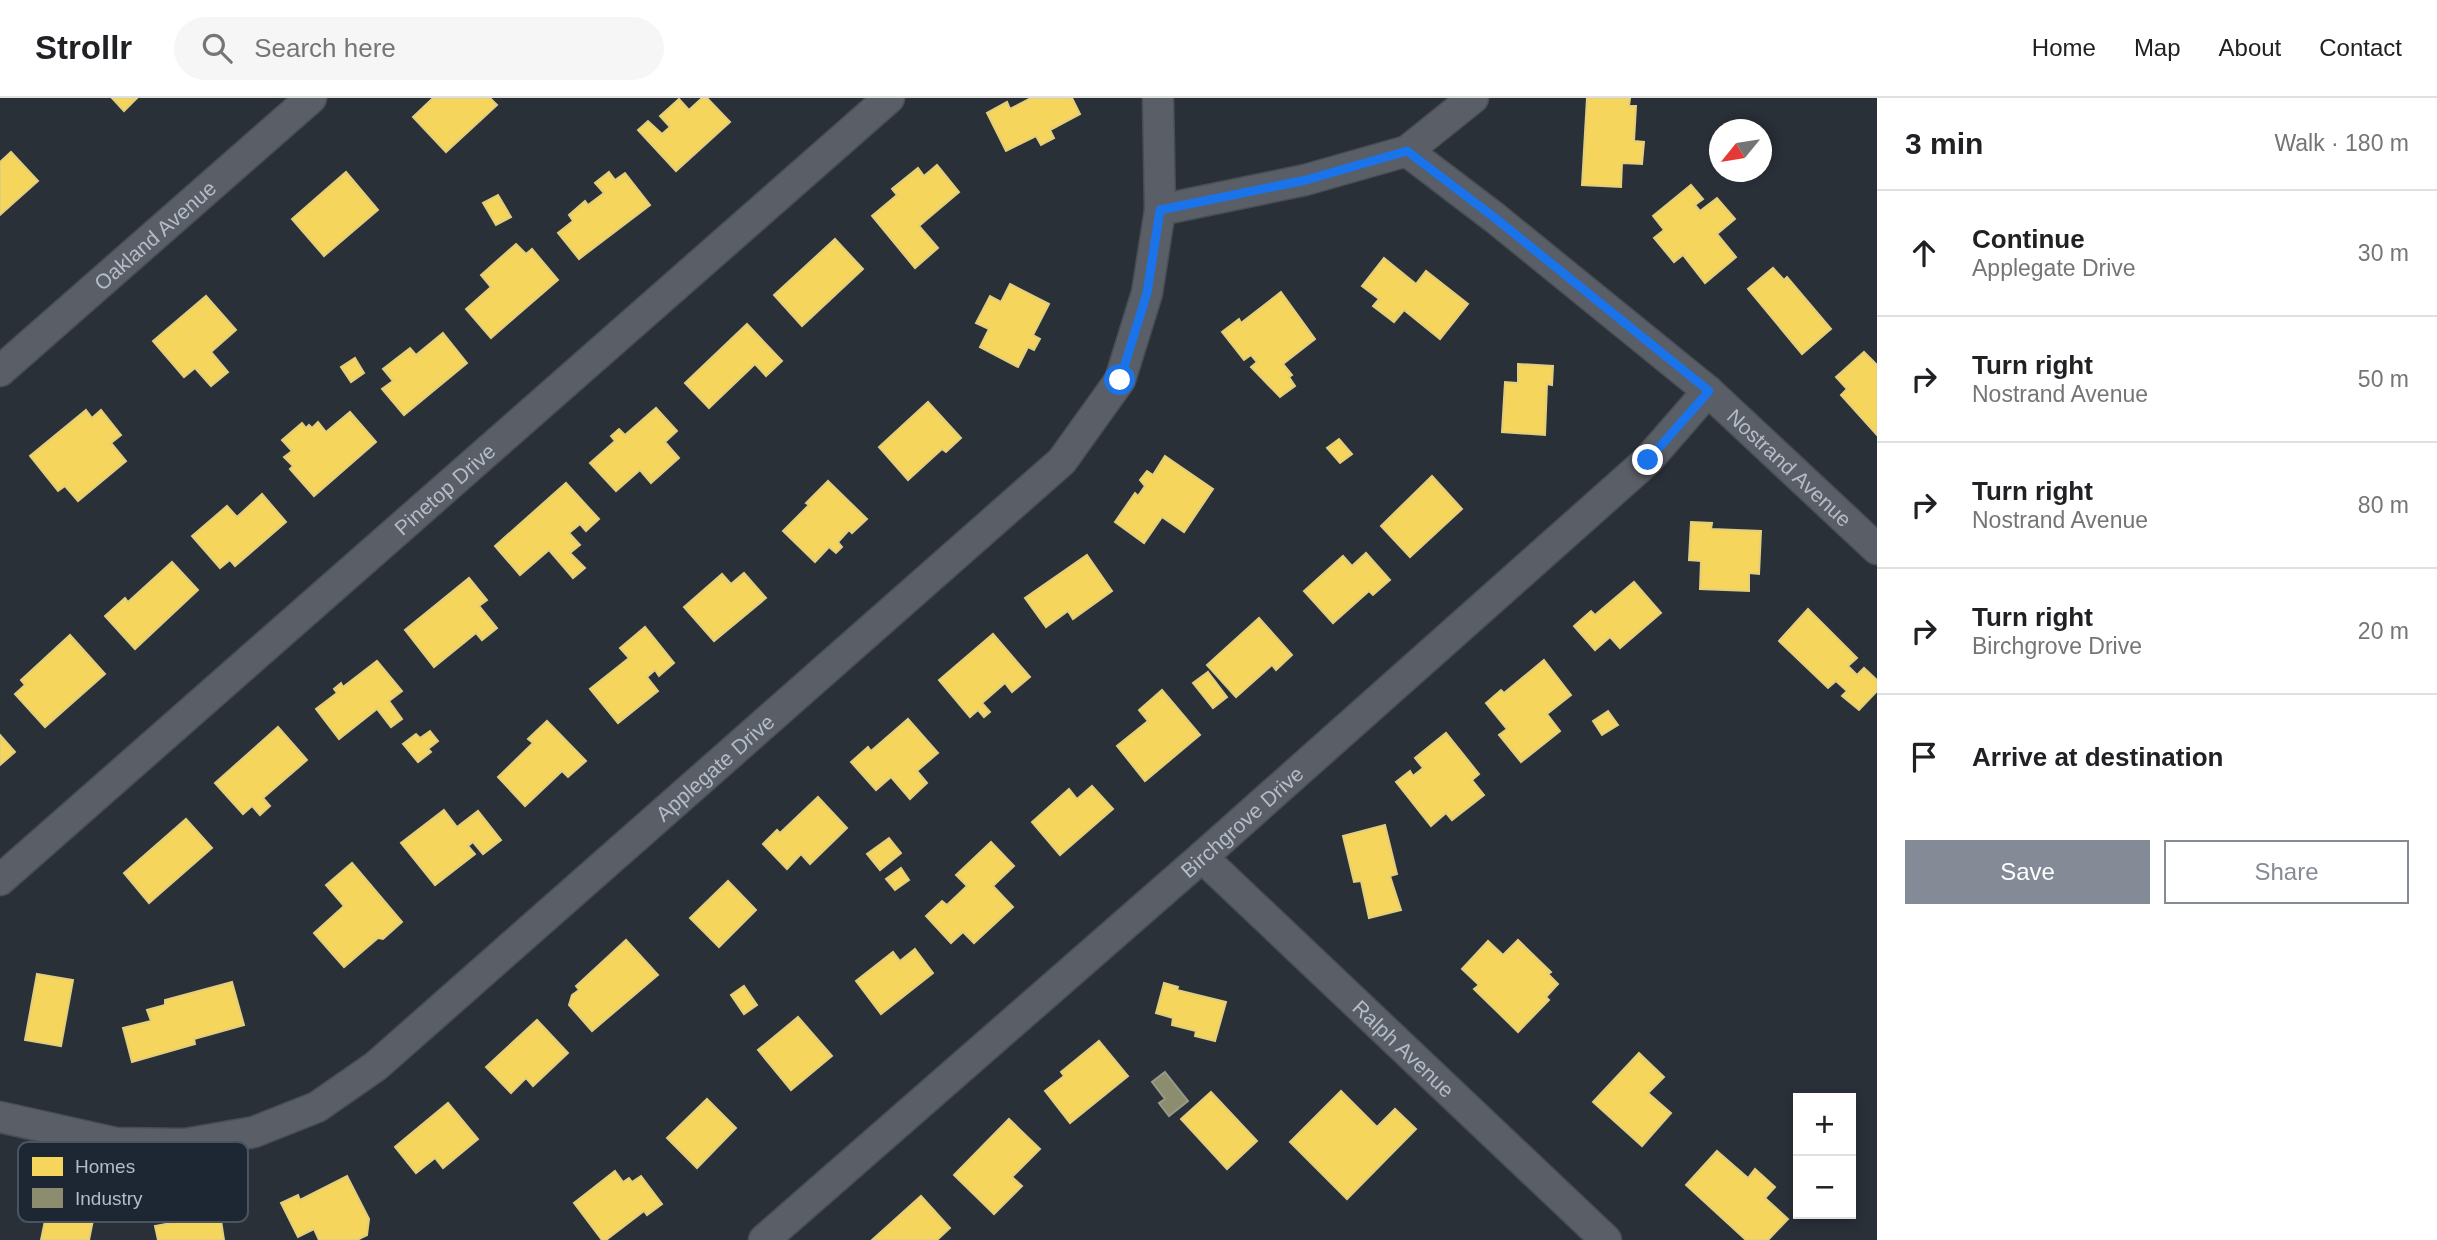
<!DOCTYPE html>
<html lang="en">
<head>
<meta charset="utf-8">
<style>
  body { margin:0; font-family:Arial,sans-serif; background:#f6f6f6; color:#202124 }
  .controls { position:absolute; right:21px; bottom:21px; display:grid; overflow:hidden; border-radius:0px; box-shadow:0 4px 10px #0003 }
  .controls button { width:63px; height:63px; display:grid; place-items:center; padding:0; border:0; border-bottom:2px solid #e0e0e0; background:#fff; color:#202124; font:35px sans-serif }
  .compass { position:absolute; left:1709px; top:21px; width:63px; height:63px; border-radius:50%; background:#fff; box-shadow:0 4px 10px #0003; rotate:240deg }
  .stop { position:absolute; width:21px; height:21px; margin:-16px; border:5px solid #1a73e8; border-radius:50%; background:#fff }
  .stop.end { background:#1a73e8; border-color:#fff; box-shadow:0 2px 7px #0008 }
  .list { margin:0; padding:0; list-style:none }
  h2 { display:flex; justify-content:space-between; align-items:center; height:91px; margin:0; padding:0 28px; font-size:30px }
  h2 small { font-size:23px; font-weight:400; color:#757577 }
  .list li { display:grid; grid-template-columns:46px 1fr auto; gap:21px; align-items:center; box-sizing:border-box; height:126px; padding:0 28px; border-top:2px solid #e0e0e0 }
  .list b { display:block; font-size:26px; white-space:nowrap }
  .list p { margin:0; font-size:23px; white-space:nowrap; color:#757577 }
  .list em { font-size:23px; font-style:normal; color:#757577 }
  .actions { display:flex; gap:14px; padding:21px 28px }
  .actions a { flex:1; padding:16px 0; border:2px solid #848b96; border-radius:0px; text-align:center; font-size:24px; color:#848b96 }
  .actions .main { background:#848b96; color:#fff }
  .icon { flex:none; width:38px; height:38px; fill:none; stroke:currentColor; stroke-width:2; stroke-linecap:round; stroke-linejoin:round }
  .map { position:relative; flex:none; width:1877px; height:1142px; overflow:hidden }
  header { display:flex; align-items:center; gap:42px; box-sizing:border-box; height:98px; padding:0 35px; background:#fff; border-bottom:2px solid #e0e0e0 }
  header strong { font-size:33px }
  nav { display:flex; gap:38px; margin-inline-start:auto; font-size:24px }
  .search { width:490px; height:63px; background:#f6f6f6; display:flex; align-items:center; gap:18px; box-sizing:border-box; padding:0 24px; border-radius:38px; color:#757577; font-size:26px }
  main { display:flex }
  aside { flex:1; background:#fff }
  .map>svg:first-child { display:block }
</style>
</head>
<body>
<header>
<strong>Strollr</strong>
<div class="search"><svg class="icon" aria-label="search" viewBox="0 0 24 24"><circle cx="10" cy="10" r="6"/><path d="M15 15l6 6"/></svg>Search here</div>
<nav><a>Home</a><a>Map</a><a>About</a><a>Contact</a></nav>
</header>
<main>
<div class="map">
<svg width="1877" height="1142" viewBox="0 0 1877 1142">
  <rect width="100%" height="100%" fill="#2a3038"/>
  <g fill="#f6d55c" stroke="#e2ce7d" stroke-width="2">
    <polygon points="112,0 137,0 124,13"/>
    <polygon points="433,0 490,0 497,7 446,54 413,19"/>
    <polygon points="702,0 707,0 730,24 676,73 638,32 648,23 662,36 670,29 660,18 679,1 689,12"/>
    <polygon points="1031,0 1072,0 1080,16 1050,32 1054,40 1041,47 1036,38 1006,53 987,15 1007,4 1010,11"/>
    <polygon points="1587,0 1630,0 1629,8 1636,8 1634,43 1644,44 1642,66 1622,65 1621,89 1582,87"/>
    <polygon points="11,54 38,83 0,117 0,64"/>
    <polygon points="937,67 959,94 919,128 938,150 915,170 872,118 897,97 892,91 918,70 924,78"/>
    <polygon points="346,74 378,112 324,158 292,121"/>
    <polygon points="609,74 615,82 625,75 650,107 579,161 558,135 573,123 569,117 585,103 588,107 604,95 595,85"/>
    <polygon points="1691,87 1703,101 1695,107 1700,113 1717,100 1735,121 1717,136 1736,159 1705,185 1683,157 1674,164 1654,140 1664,132 1653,118"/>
    <polygon points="498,97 511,119 496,127 483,105"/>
    <polygon points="835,141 863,171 802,228 774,197"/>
    <polygon points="516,146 526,156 532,151 558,182 491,240 466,211 491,189 481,177"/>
    <polygon points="1384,160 1416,186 1426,173 1468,206 1440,241 1404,212 1394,224 1373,208 1379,201 1362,188"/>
    <polygon points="1773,170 1784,182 1787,179 1831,231 1802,256 1748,191"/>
    <polygon points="1010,186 1049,206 1033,237 1040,241 1034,252 1028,249 1018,269 980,249 989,231 976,225 990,198 1001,204"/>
    <polygon points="1281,194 1315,241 1283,266 1292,277 1289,279 1295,288 1280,299 1251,269 1257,264 1251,257 1244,262 1222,234 1239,221 1241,225"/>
    <polygon points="206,198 236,232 211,254 228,274 211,288 195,270 184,279 153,243"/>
    <polygon points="747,226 782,263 766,278 755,266 709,310 685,285"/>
    <polygon points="443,235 467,265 404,317 382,291 393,283 383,271 410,250 416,257"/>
    <polygon points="1864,254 1877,267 1877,337 1841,297 1847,291 1836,279"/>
    <polygon points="355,260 364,275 351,284 341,269"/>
    <polygon points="1518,266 1553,268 1552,287 1547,286 1545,337 1502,334 1505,284 1518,285"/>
    <polygon points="928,304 961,340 946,354 942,351 908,382 879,349"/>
    <polygon points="656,310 677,333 665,344 679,360 651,385 640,372 616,393 590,365 615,343 611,338 619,331 625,337"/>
    <polygon points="86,312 92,320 101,312 121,337 111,345 126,363 78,403 65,388 58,393 30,358"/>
    <polygon points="350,314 376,344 314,398 290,371 293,368 284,359 292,353 282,342 302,325 306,330 309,327 312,330 318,324 326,334"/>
    <polygon points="1339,341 1352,356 1340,365 1327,350"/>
    <polygon points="1165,358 1213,391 1184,434 1162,419 1144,445 1115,424 1135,395 1138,398 1145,388 1140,382 1147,373 1153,377"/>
    <polygon points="1432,378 1462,411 1410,459 1381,428"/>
    <polygon points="828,383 867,421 852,435 849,432 838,444 842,449 836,455 829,449 815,464 783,433 809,407 806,405"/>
    <polygon points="566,385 599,421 586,433 580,426 569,435 580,447 570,455 585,470 573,480 549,452 520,477 495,448"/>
    <polygon points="262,396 286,424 235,468 230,462 220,470 192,438 227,408 237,419"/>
    <polygon points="1691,424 1712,425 1711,431 1761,433 1759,476 1749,475 1749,493 1700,491 1701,463 1689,462"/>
    <polygon points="1366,455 1390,482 1373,497 1369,493 1333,525 1304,493 1343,458 1352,468"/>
    <polygon points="1087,457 1112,493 1073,521 1068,513 1046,529 1025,500"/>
    <polygon points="172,464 198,492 135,551 105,518 125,500 128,504"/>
    <polygon points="744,475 766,500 714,543 684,509 722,476 731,486"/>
    <polygon points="469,480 487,502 479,508 497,530 482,542 476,535 434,569 405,532"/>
    <polygon points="1634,484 1661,515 1620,550 1610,539 1595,552 1574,528 1591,513 1595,517"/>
    <polygon points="1808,511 1857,560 1848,568 1857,577 1864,570 1877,582 1877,593 1859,612 1842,598 1847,593 1836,583 1828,590 1779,543"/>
    <polygon points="1259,520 1292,557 1276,572 1272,567 1236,599 1207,567"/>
    <polygon points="645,529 674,565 659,578 655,572 647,579 658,593 618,625 590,591 629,560 620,550"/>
    <polygon points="993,536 1030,579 1012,594 1005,585 982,605 990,614 984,619 978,612 970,619 939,582"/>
    <polygon points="70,537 105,576 45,629 15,596 25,587 21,582"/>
    <polygon points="1544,562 1571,597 1547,616 1560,633 1521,664 1499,637 1507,631 1486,605 1501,592 1504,595"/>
    <polygon points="377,563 402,593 389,603 402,621 391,629 377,611 339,641 316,611 337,595 334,591 341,585 343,589"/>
    <polygon points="1208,574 1227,599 1213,610 1193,585"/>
    <polygon points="1162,592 1200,637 1145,683 1117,648 1148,623 1139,612"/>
    <polygon points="1608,613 1618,627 1602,637 1593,623"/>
    <polygon points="908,621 938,655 917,673 927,685 910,701 891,679 876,692 851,664 868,649 871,653"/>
    <polygon points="547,623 586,663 568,679 562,673 525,708 498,679 533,645 528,641"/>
    <polygon points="278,629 307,662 263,700 270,708 260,717 252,708 243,716 215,685"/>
    <polygon points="430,633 438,643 428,651 431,654 418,664 403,646 416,636 420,640"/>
    <polygon points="1446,635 1479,676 1472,682 1484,697 1452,722 1446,715 1431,728 1396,684 1410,673 1413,678 1423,670 1415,660"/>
    <polygon points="0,637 15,654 0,667"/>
    <polygon points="1092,688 1113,711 1060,757 1032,724 1069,691 1077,701"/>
    <polygon points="818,699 847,730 810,766 801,756 787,771 763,746 777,732 780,735"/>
    <polygon points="444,712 457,729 478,713 501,742 483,756 473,744 468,748 475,756 435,787 401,745"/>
    <polygon points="186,721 212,750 149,805 124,775"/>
    <polygon points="1385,727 1397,776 1390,778 1401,812 1369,820 1361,783 1354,784 1343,738"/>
    <polygon points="889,740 901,755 880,772 867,756"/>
    <polygon points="991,744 1014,768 993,788 1013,809 974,845 963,834 951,845 926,818 942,803 947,807 967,788 956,777"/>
    <polygon points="352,765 402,824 383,841 378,840 344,869 314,835 344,808 326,787"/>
    <polygon points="901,770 909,782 895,792 886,781"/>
    <polygon points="728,783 756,812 719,849 690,820"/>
    <polygon points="626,842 658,877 592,933 569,907 572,897 579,892 576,888"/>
    <polygon points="1518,842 1551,874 1548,876 1558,886 1546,899 1549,902 1518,934 1474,891 1479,887 1462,871 1488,843 1503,857"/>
    <polygon points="915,851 933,875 881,916 856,883 893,854 900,863"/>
    <polygon points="37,876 73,882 61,948 25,942"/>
    <polygon points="232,884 244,927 194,941 195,946 132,964 123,930 151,923 147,912 165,907 165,902"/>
    <polygon points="1164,885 1178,889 1177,892 1226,904 1215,943 1195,938 1196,933 1172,927 1173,920 1156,915"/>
    <polygon points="744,888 757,907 744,916 731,897"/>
    <polygon points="798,919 832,958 791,992 758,952"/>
    <polygon points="537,922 568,955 533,988 526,980 511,995 486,969"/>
    <polygon points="1099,943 1128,978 1070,1025 1045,993 1064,978 1061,974"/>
    <polygon points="1639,955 1664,979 1648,995 1671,1015 1642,1048 1593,1004"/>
    <polygon points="1341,993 1377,1029 1395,1011 1416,1031 1347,1101 1290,1044"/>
    <polygon points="1211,994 1257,1043 1227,1071 1181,1021"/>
    <polygon points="707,1001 736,1030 697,1070 667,1040"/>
    <polygon points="448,1005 478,1041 443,1070 435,1060 416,1075 395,1049"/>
    <polygon points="1009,1021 1040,1051 1012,1079 1022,1088 994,1116 954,1077"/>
    <polygon points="1717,1053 1748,1080 1755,1071 1775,1089 1765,1100 1788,1121 1768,1142 1746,1142 1686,1087"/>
    <polygon points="615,1073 623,1084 629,1080 632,1084 641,1078 662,1106 647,1117 644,1113 606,1142 602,1142 574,1105"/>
    <polygon points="347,1078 369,1121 367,1137 357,1142 319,1142 314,1131 298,1139 281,1105 298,1097 300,1102"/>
    <polygon points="921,1098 950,1130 937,1142 872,1142"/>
    <polygon points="47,1113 93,1122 89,1142 41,1142"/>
    <polygon points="220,1116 224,1142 158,1142 155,1128"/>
  </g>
  <polygon fill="#8c8c6e" stroke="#989a89" stroke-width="2" points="1165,974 1188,1003 1169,1018 1159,1005 1165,1001 1152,984"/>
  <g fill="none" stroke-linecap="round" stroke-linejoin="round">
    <defs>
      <g id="minor">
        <polyline points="1407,53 1473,0"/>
        <path id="s1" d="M 1160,112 L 1305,82 L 1407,53 L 1495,120 L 1708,293 L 1877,451"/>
        <path id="s2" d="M 0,273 L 311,0"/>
        <path id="s3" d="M 1202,759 L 1606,1142"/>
        <path id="s4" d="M 0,782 L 889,0"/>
        <path id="s5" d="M 0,1019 L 116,1045 L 185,1046 L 254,1034 L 317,1009 L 376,968 L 1062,363 L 1120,282 L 1147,195 L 1160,112 L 1158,0"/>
        <path id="s6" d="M 764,1142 L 1202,759 L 1648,362 L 1708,293"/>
      </g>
    </defs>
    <use href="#minor" stroke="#484c53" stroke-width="33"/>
    <use href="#minor" stroke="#5a5e66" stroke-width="30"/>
  </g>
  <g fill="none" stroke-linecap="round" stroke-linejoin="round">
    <polyline stroke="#1a73e8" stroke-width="9" points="1120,282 1147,195 1160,112 1306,82 1407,53 1495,120 1709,293 1648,362"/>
  </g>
  <g text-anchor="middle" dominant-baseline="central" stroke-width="7" stroke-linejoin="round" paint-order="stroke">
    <g font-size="21" fill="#b4bcc9" stroke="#1d2633">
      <text stroke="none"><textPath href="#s2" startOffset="206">Oakland Avenue</textPath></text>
      <text stroke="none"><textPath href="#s1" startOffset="751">Nostrand Avenue</textPath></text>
      <text stroke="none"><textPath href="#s4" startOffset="592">Pinetop Drive</textPath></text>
      <text stroke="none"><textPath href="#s5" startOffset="849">Applegate Drive</textPath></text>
      <text stroke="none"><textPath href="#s6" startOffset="635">Birchgrove Drive</textPath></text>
      <text stroke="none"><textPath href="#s3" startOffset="278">Ralph Avenue</textPath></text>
    </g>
  </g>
  <rect x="18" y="1044" width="230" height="80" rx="10" fill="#1d2633" stroke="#4a5360" stroke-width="2"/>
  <rect x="32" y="1059" width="31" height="19" fill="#f6d55c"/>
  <rect x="32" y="1090" width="31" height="20" fill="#8c8c6e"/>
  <g font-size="19" fill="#b4bcc9">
    <text x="75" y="1075">Homes</text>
    <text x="75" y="1107">Industry</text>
  </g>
</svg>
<div class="controls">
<button>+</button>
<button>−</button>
</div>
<svg class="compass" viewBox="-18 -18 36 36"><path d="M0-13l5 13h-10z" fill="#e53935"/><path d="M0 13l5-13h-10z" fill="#757577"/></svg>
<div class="stop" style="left:1120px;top:282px"></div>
<div class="stop end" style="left:1648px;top:362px"></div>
</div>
<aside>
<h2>3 min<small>Walk · 180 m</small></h2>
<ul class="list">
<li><svg class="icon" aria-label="ahead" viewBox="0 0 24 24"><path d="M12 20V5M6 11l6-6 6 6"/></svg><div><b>Continue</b><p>Applegate Drive</p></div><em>30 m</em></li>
<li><svg class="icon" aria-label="right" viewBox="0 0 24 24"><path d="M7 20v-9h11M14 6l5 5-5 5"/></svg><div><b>Turn right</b><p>Nostrand Avenue</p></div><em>50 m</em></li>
<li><svg class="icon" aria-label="right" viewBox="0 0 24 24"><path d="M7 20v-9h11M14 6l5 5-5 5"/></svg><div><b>Turn right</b><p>Nostrand Avenue</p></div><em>80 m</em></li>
<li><svg class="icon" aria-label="right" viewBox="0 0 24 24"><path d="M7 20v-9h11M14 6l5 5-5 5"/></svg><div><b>Turn right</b><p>Birchgrove Drive</p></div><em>20 m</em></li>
<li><svg class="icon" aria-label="arrive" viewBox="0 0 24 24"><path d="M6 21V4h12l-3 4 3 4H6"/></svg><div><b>Arrive at destination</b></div></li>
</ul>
<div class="actions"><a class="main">Save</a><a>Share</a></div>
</aside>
</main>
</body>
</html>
